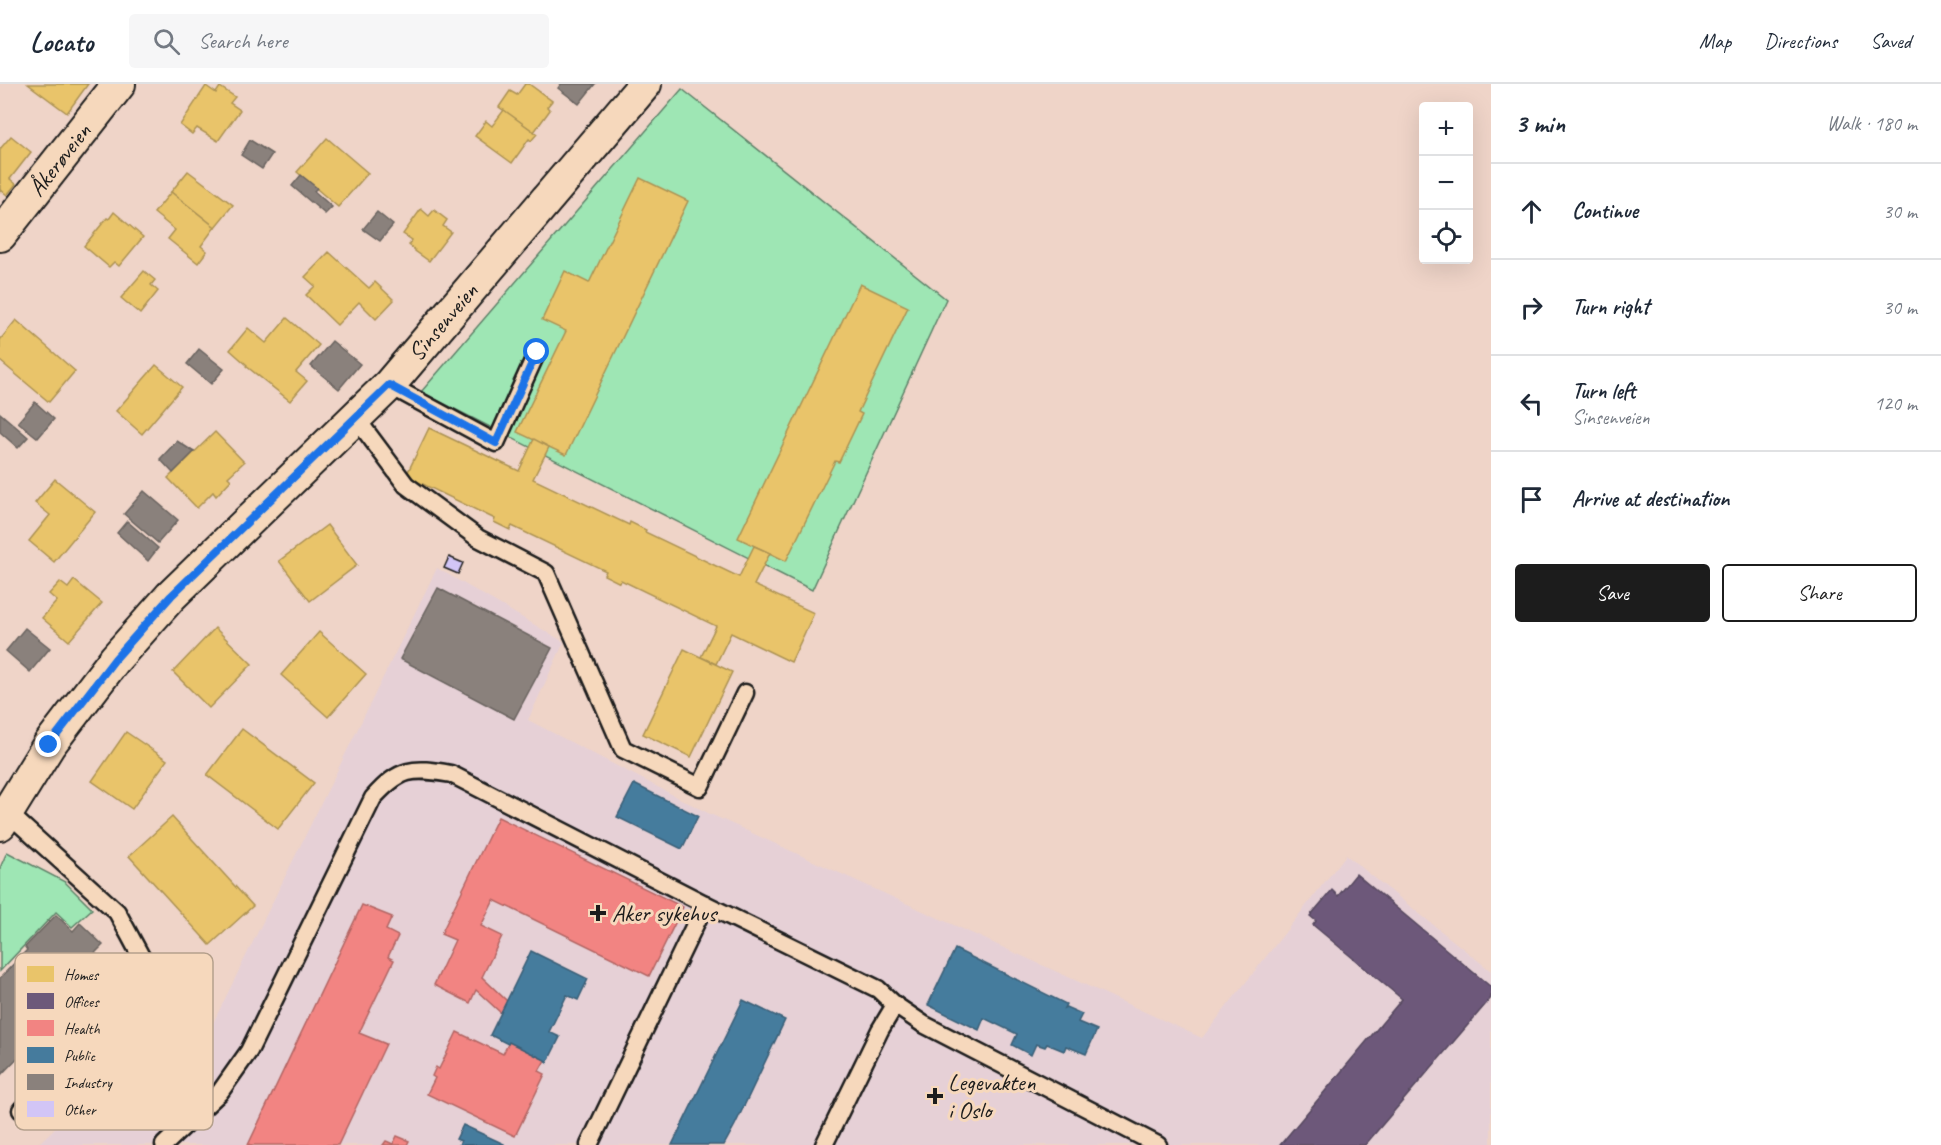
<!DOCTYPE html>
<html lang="en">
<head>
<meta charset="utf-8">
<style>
  body { margin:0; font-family:Caveat,sans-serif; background:#f6f6f7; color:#1f2937 }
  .controls { position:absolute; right:18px; top:18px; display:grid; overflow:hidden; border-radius:6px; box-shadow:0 6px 24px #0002 }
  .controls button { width:54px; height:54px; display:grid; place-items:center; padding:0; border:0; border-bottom:2px solid #e0e1e3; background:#fff; color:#1f2937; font:30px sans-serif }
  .stop { position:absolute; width:18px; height:18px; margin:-14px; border:4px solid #1a73e8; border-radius:50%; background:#fff }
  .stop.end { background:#1a73e8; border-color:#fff; box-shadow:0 2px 6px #0008 }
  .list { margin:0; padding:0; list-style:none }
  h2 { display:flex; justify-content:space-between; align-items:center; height:78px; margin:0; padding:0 24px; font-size:26px }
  h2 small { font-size:20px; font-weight:400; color:#747a83 }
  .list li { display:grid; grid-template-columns:39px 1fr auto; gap:18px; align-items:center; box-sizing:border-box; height:96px; padding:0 24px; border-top:2px solid #e0e1e3 }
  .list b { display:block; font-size:22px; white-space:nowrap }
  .list p { margin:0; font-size:20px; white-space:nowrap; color:#747a83 }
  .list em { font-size:20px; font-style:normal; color:#747a83 }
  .actions { display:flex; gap:12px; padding:18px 24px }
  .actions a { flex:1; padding:14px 0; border:2px solid #1c1c1c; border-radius:6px; text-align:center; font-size:21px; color:#1c1c1c }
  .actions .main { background:#1c1c1c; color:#fff }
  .icon { flex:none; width:33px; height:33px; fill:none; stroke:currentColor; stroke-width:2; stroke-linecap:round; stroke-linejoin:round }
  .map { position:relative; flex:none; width:1491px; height:1061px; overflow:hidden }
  header { display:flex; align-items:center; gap:36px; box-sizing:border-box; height:84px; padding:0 30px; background:#fff; border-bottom:2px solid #e0e1e3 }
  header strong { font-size:28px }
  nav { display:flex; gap:33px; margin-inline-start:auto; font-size:21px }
  .search { width:420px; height:54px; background:#f6f6f7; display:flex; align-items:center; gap:15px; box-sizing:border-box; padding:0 21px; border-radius:6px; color:#747a83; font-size:22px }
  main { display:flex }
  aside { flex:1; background:#fff }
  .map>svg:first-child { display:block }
</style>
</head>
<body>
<header>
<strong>Locato</strong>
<div class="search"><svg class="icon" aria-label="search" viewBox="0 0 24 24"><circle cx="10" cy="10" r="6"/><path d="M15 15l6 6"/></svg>Search here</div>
<nav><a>Map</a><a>Directions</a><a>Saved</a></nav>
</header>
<main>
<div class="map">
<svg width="1491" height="1061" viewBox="0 0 1491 1061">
  <rect width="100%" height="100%" fill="#efd4c8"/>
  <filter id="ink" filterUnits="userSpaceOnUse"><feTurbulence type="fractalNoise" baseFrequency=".0167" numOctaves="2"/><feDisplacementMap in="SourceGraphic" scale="12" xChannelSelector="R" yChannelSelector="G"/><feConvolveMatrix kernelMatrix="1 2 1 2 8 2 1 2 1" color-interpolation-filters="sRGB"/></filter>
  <g filter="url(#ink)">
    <polygon fill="#e6d0d6" points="437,484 564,558 528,636 708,729 1202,954 1346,771 1491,887 1491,1061 37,1061 126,977 183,1000"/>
    <g fill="#9ee6b4" stroke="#5d8168" stroke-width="1.5">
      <polygon points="682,5 946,215 812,506 421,308"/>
      <polygon points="7,768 65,798 92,825 72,843 56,828 0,887 0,784"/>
    </g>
    <g fill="#e9c46a" stroke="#ac9253" stroke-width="1.5">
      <polygon points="28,0 88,0 67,29"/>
      <polygon points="525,0 529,0 552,17 547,23 550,26 534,48 499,23 510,7 517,11"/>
      <polygon points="206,2 216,9 220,3 235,13 230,19 240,26 218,57 197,44 192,50 180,41"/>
      <polygon points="504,26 537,50 531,57 529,55 512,79 475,52 486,37 492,42"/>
      <polygon points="11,52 31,68 10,95 16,100 7,111 1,106 0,108 0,65"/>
      <polygon points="327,54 368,89 338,123 297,88"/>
      <polygon points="188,87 233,121 215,143 171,108"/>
      <polygon points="640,94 688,117 566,371 517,348 566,247 542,236 565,187 589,199"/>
      <polygon points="171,108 215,143 201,162 207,167 198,179 168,155 175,146 154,129"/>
      <polygon points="421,125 429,132 434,126 447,136 443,142 451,148 429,177 415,167 415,166 409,161 412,156 403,150"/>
      <polygon points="114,128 143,153 119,182 114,178 109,183 84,162 107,134 109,135"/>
      <polygon points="329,168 369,204 375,198 394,216 376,235 359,218 337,241 306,211 315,202 305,193"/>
      <polygon points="144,187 155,196 151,201 158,207 140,230 121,214"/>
      <polygon points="860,200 908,223 858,328 862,330 839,378 835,377 786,477 738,454"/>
      <polygon points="287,234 319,261 296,288 307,297 290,317 246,282 247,281 230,266 248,244 266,259"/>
      <polygon points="16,236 75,287 49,318 0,277 0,256"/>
      <polygon points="156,281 182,303 142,350 116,327"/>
      <polygon points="429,344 519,387 534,355 549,363 533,395 629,441 630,438 646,446 645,448 739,493 754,462 770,469 754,501 814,529 791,578 731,549 716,580 701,573 716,542 621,496 620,499 604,491 606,487 512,442 510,446 494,438 495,435 406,392"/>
      <polygon points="215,348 244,378 228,393 231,396 216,412 213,408 197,424 168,394"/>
      <polygon points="55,395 95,428 54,478 29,457 50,431 35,419"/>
      <polygon points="327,441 357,481 310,517 279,477"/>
      <polygon points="74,496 102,519 69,557 42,534 57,517 49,510 60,498 68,504"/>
      <polygon points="215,544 252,580 209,624 173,588"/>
      <polygon points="319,548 366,590 328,633 281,591"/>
      <polygon points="684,565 732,588 691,673 643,650"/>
      <polygon points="242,645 314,699 278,745 207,691"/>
      <polygon points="126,648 167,676 132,725 92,697"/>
      <polygon points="172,733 253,822 210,861 129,772"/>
    </g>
    <polygon fill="#6d597a" stroke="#55475e" stroke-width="1.5" points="1356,790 1491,903 1491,914 1365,1061 1280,1061 1402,915 1313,841 1316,837 1310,832 1332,806 1338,812"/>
    <g fill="#f28482" stroke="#b26563" stroke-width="1.5">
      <polygon points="498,733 683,823 649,892 494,816 481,842 502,852 482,893 507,917 501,929 476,906 470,919 434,901 455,856 441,850"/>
      <polygon points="362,821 392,833 386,846 398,852 388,873 394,876 359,949 386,960 338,1061 248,1061"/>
      <polygon points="457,948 503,970 509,958 545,976 539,987 545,990 515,1052 427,1010 435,994 432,992 436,983 439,985"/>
      <polygon points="397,1052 409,1057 407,1061 383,1061 386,1057 393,1060"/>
    </g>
    <g fill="#457b9d" stroke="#395e76" stroke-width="1.5">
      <polygon points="634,700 698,732 682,765 617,733"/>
      <polygon points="955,865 1066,920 1064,924 1066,923 1082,930 1078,938 1097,946 1086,970 1066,962 1064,967 1047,960 1045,963 1036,960 1031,971 1012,961 1017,950 984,934 979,946 928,921"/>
      <polygon points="531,867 588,895 578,916 567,911 549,948 560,953 547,979 545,976 509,958 508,960 490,951"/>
      <polygon points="743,916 785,936 735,1041 724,1061 672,1061"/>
      <polygon points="463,1041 504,1060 503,1061 459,1061 461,1057 456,1055"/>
    </g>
    <g fill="#8a817c" stroke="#69635f" stroke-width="1.5">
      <polygon points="561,0 595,0 579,20 558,4"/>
      <polygon points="250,56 272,70 262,85 241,71"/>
      <polygon points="301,91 317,104 314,107 332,123 325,130 292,102"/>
      <polygon points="377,128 393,141 380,157 363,145"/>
      <polygon points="332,257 360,280 339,305 311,282"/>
      <polygon points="199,265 224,285 211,300 187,280"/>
      <polygon points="35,318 54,335 38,354 18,338"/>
      <polygon points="0,329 28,353 18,364 0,348"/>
      <polygon points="177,357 194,368 173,389 160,375"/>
      <polygon points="144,407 178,436 158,459 124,430"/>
      <polygon points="127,437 158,464 148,477 117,449"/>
      <polygon points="438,504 552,564 514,635 400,575"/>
      <polygon points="25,544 50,564 30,588 6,567"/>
      <polygon points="56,831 73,847 80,839 103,861 95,869 112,886 80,918 75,914 0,992 0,894 27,866 25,863"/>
    </g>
    <polygon fill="#d2c5f6" stroke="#1c1c1c" stroke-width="1.5" points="449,473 463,479 458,490 444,484"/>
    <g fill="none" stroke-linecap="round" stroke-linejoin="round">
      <defs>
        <g id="lane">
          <polyline points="389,301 496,359 537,268"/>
          <polyline points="356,334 406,401 478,454 546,489 623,665 700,703 745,609"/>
          <polyline points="7,728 117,828 152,893 21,1026"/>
          <path d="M 164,1061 L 220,1008 L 249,967 L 373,714 C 400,684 412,683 451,690 L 705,820 L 878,905 L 895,921"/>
          <polyline points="589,1061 705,820"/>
          <polyline points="824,1061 880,946 895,921 923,940 1158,1061"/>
        </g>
        <g id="street">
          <path id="s1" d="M 0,151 L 119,0"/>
          <path id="s2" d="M 0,740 L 49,661 L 115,575 L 171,512 L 389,301 L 645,0"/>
        </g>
      </defs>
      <use href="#lane" stroke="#1c1c1c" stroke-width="21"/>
      <use href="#street" stroke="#1c1c1c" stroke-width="36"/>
      <use href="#lane" stroke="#f6d8bc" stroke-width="16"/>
      <use href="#street" stroke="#f6d8bc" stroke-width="32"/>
    </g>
  </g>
  <g fill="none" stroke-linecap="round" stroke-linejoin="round" filter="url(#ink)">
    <polyline stroke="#1a73e8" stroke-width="8" points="49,661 115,575 171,512 389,301 496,359 537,268"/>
  </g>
  <g fill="#1c1c1c" stroke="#f6d8bc" stroke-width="2">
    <path d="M595 820h6v6h6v6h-6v6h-6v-6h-6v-6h6z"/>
    <path d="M932 1003h6v6h6v6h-6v6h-6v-6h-6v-6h6z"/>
  </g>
  <g text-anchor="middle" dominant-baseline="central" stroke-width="6" stroke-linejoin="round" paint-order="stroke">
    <g font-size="24" fill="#1c1c1c" stroke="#f6d8bc">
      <text stroke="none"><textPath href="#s1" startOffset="96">Åkerøveien</textPath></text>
      <text stroke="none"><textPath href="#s2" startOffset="672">Sinsenveien</textPath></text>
    </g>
    <g font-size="24" fill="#1c1c1c" stroke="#f6d8bc" text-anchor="start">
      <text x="612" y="829">Aker sykehus</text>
      <text x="948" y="998">Legevakten<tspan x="948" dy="28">i Oslo</tspan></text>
    </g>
  </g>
  <rect x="15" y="869" width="198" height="177" rx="9" fill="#f6d8bc" stroke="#b5a08c" stroke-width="1.5"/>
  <rect x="27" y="882" width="27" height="16" fill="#e9c46a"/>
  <rect x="27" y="909" width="27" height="16" fill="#6d597a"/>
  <rect x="27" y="936" width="27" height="16" fill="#f28482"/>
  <rect x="27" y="963" width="27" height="16" fill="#457b9d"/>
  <rect x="27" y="990" width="27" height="16" fill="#8a817c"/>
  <rect x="27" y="1017" width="27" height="16" fill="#d2c5f6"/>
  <g font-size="16" fill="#1c1c1c">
    <text x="64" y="896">Homes</text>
    <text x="64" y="923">Offices</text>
    <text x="64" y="950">Health</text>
    <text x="64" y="977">Public</text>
    <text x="64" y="1004">Industry</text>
    <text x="64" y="1031">Other</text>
  </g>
</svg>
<div class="controls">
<button>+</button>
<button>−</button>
<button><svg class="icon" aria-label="locate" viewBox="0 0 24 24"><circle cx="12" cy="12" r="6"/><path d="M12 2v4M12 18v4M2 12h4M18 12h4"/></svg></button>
</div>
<div class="stop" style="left:537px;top:268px"></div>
<div class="stop end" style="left:49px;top:661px"></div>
</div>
<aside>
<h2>3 min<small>Walk · 180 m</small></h2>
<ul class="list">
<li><svg class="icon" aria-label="ahead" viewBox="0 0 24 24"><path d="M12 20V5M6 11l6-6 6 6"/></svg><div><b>Continue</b></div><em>30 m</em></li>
<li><svg class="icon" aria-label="right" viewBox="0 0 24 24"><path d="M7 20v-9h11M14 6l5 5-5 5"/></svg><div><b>Turn right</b></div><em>30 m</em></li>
<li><svg class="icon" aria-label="left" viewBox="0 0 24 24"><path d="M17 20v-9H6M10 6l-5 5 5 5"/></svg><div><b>Turn left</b><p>Sinsenveien</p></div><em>120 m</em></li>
<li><svg class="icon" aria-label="arrive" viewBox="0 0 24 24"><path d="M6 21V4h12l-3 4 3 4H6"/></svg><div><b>Arrive at destination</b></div></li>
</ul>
<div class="actions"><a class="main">Save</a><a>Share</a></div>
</aside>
</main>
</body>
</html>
